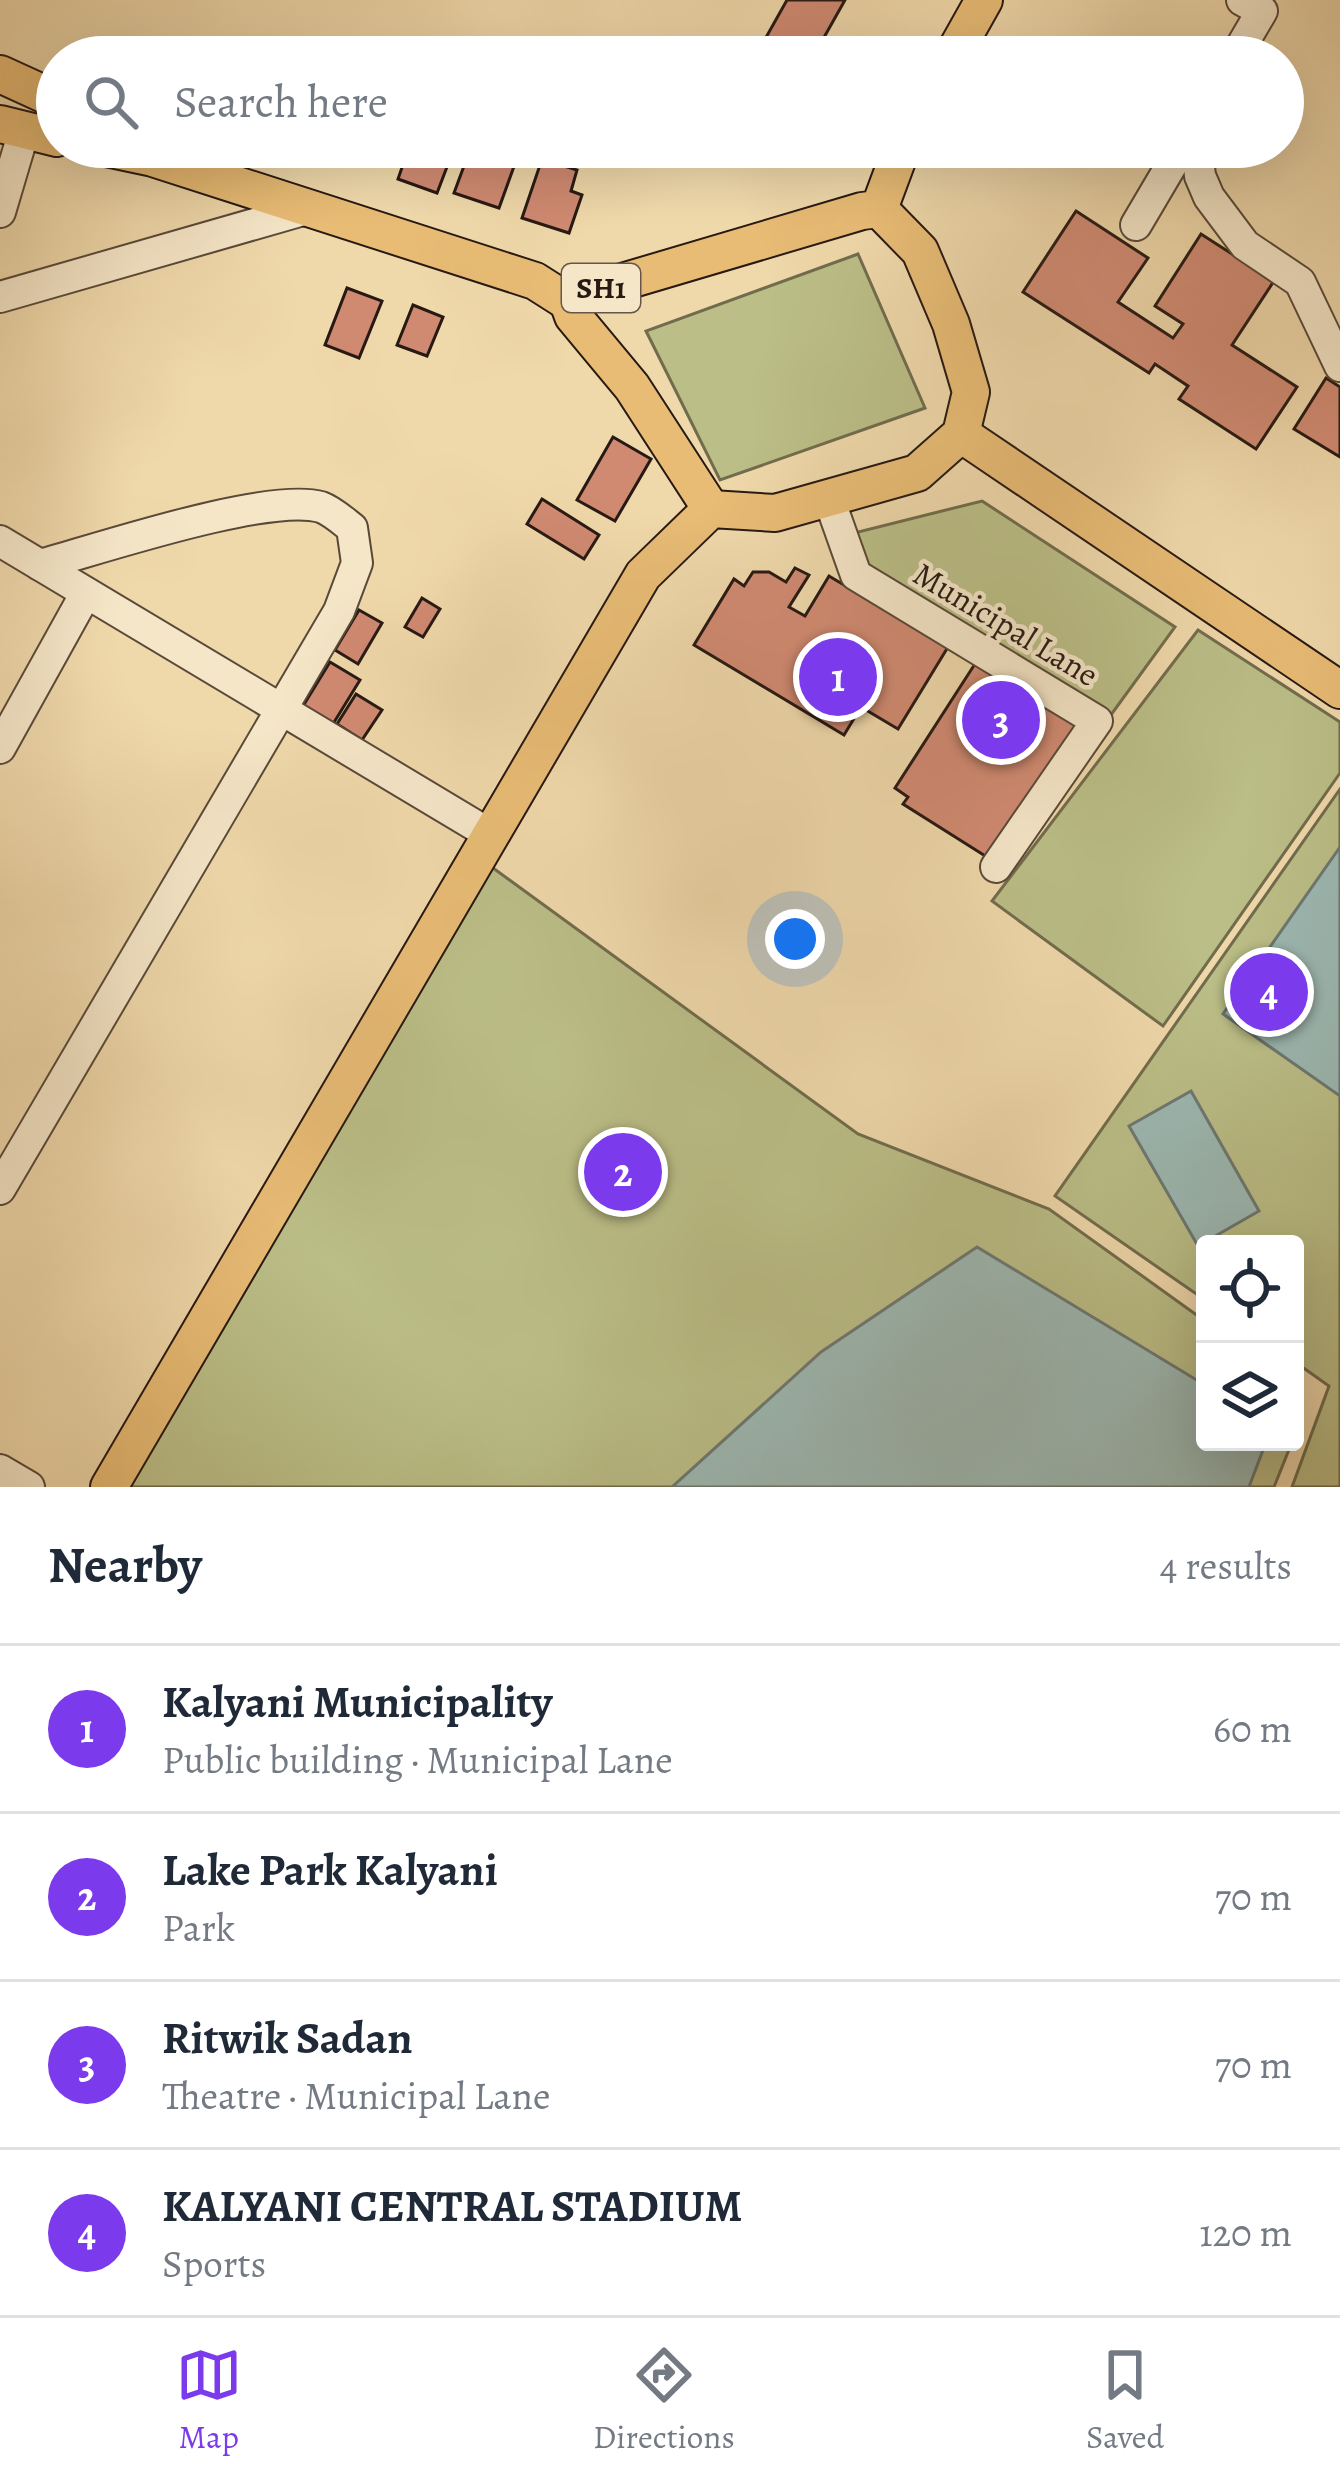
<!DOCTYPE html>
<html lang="en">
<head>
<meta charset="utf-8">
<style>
  body { margin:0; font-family:Alegreya,serif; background:#f6f6f7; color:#1f2937 }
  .controls { position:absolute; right:36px; bottom:36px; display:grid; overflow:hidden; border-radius:12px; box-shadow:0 12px 48px #0002 }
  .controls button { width:108px; height:108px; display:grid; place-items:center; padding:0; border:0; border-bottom:3px solid #e0e1e3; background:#fff; color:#1f2937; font:60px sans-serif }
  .you { position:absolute; left:795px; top:939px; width:42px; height:42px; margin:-30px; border:9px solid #fff; border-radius:50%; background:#1a73e8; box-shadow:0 0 0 18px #1a73e833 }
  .badge { display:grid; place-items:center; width:78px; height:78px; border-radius:50%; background:#7c3aed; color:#fff; font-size:39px; font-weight:700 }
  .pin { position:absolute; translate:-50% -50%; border:6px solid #fff; box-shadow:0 3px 12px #0006 }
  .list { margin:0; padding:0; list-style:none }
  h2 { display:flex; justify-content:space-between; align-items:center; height:156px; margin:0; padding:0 48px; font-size:51px }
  h2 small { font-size:39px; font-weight:400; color:#747a83 }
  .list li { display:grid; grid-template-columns:78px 1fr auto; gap:36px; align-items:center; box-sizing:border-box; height:168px; padding:0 48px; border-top:3px solid #e0e1e3 }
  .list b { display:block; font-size:45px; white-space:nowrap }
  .list p { margin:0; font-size:39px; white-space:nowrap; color:#747a83 }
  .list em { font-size:39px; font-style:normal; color:#747a83 }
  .icon { flex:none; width:66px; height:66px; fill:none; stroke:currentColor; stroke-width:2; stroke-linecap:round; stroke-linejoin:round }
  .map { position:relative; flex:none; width:1340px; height:1487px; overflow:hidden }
  .search { position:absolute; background:#fff; box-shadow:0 12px 48px #0002; left:36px; right:36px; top:36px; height:132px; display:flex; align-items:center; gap:30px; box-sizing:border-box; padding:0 42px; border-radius:66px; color:#747a83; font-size:45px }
  .sheet { height:828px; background:#fff }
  nav { display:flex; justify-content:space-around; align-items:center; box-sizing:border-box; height:168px; border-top:3px solid #e0e1e3; background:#fff; font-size:33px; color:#747a83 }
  nav a { display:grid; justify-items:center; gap:6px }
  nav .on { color:#7c3aed }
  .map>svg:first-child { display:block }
</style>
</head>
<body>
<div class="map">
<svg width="1340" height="1487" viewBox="0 0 1340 1487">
  <rect width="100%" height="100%" fill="#efd8aa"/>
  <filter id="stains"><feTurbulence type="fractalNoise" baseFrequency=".00167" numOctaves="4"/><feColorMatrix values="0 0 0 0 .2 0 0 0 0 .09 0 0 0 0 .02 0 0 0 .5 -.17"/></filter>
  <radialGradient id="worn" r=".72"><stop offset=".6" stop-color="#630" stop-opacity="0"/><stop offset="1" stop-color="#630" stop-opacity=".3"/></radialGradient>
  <g fill="#bbbe87" stroke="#716c4d" stroke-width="3">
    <polygon points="858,254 925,408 720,480 646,331"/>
    <polygon points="982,501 1175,627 1108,719 864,570 854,533"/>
    <polygon points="1198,630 1340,722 1340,773 1163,1026 992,901"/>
    <polygon points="1340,789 1340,1487 1292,1487 1329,1386 1295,1362 1295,1244 1205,1244 1205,1300 1055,1196"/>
    <polygon points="478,857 858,1134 1049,1209 1205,1321 1205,1442 1292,1442 1274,1487 107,1487"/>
  </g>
  <g fill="#9cb8b2" stroke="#6d7872" stroke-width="3">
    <polygon points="1340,847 1340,1096 1223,1014"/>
    <polygon points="1191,1091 1259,1211 1198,1246 1129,1126"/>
    <polygon points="977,1247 1205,1385 1205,1442 1266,1442 1249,1487 672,1487 821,1352"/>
  </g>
  <g fill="#d08a72" stroke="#271913" stroke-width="3">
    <polygon points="787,0 845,0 813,57 755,57"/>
    <polygon points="409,147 450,159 437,193 398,179"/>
    <polygon points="471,147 521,147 499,208 454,193"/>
    <polygon points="542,159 577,170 571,191 582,195 569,233 522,218"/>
    <polygon points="1076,211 1148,258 1118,302 1173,338 1183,324 1155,306 1201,234 1274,281 1232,345 1297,387 1256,449 1179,399 1188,386 1155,364 1149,373 1023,292"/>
    <polygon points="347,288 382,301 359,358 325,345"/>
    <polygon points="413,305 443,317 427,356 397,345"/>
    <polygon points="1326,378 1340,387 1340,457 1294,429"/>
    <polygon points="613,437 651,459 615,521 577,500"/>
    <polygon points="542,499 599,535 584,559 527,524"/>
    <polygon points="795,568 809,575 789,607 805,616 829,576 948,647 898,729 861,707 844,735 694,645 734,579 744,586 753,572 769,572 786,582"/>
    <polygon points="422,598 440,609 423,637 405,627"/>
    <polygon points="359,610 382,623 358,664 335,650"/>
    <polygon points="982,653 1082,717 990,859 903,804 908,797 895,788"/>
    <polygon points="330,662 360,680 333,724 303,706"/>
    <polygon points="356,694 382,710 362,740 337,724"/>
  </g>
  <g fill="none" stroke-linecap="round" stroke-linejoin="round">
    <defs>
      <g id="minor">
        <polyline points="1235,57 1262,11 1242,0"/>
        <polyline points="1197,147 1200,176 1209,197 1245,245 1300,282 1340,366"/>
        <polyline points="0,212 24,131"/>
        <polyline points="1136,225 1182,147"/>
        <polyline points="0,297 310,208"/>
        <polyline points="829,499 856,575 1097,721 996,867"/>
        <polyline points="0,541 491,835"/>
        <polyline points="0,748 86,593"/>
        <path d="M 0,1189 L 339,611 L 357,563 L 352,528 C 343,521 332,511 321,507 C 268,492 99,549 40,565"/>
        <polyline points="0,1470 29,1487"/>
      </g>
      <g id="major">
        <polyline points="952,57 984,0"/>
        <polyline points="0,74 57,100"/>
        <polyline points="0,124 57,138"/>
        <polyline points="101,147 153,158 535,281 568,302"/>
        <polyline points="879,209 902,147"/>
        <polyline points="961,434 1340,690"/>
        <polyline points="711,509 632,387 573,316 568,302 575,296 862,211 879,209"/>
        <polyline points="109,1487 643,575 711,509 775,513 917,473 961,434 971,392 951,324 920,251 879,209"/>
      </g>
    </defs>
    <use href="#minor" stroke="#594939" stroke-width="34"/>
    <use href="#major" stroke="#271913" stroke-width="40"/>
    <use href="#minor" stroke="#f5e6c8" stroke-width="30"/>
    <use href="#major" stroke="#e8bc75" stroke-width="36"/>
  </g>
  <g text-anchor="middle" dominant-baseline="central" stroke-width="9" stroke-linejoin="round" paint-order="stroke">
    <rect fill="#f5e6c8" stroke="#655649" stroke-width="3" x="562" y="264" width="78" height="48" rx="9"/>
    <g font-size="30" font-weight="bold" fill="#271913">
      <text x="601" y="288">SH1</text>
    </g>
    <g font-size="33" fill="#271913" stroke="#f5e6c8">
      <text transform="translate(1006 624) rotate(31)">Municipal Lane</text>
    </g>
  </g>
  <rect width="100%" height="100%" filter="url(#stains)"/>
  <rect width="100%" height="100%" fill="url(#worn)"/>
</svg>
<div class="controls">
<button><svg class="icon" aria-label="locate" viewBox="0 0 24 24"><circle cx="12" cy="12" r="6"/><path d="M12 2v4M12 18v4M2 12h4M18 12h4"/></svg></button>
<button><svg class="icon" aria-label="layers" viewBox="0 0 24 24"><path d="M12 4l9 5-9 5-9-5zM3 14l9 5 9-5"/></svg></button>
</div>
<div class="you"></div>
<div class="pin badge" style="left:838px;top:677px">1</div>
<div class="pin badge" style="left:623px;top:1172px">2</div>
<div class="pin badge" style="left:1001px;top:720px">3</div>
<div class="pin badge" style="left:1269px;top:992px">4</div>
<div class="search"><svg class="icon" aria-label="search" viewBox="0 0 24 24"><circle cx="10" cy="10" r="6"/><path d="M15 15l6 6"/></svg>Search here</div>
</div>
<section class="sheet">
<h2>Nearby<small>4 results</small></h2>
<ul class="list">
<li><span class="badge">1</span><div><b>Kalyani Municipality</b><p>Public building · Municipal Lane</p></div><em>60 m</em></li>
<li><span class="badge">2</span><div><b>Lake Park Kalyani</b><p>Park</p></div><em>70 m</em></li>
<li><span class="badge">3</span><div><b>Ritwik Sadan</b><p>Theatre · Municipal Lane</p></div><em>70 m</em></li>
<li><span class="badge">4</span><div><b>KALYANI CENTRAL STADIUM</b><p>Sports</p></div><em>120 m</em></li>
</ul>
</section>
<nav>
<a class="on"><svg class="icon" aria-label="map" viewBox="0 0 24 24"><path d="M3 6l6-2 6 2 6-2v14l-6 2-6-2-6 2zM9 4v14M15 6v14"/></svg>Map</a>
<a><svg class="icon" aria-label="directions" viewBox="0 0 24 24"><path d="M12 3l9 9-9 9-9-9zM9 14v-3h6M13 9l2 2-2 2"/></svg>Directions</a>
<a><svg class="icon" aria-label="saved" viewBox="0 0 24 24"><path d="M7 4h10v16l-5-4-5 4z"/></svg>Saved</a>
</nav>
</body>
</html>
